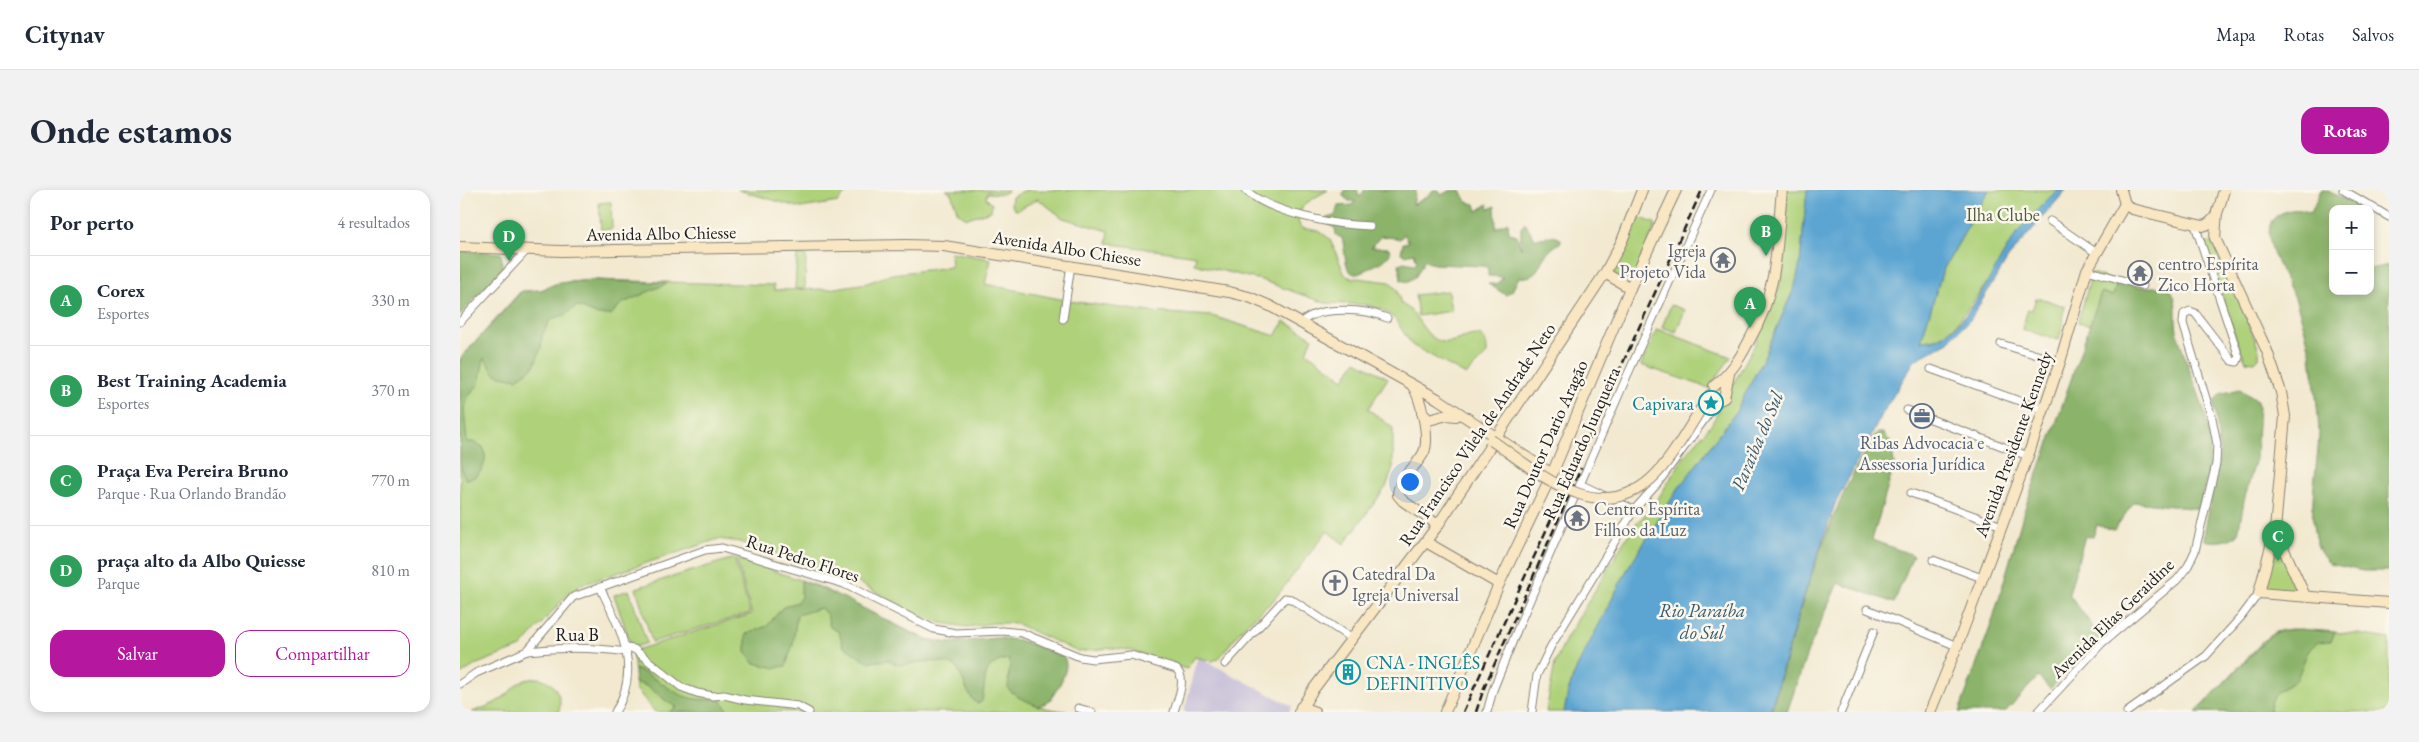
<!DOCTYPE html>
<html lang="pt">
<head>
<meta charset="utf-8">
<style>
  body { margin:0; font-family:"EB Garamond",serif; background:#f2f2f3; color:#1f2937 }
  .controls { position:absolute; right:15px; top:15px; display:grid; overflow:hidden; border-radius:10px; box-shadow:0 2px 8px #0003 }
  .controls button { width:45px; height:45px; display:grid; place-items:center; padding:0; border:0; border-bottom:1px solid #e0e1e3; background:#fff; color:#1f2937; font:25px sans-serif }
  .you { position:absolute; left:949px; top:291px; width:18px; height:18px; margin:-12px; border:4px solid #fff; border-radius:50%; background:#1a73e8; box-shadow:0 0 0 8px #1a73e833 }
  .badge { display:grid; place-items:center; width:32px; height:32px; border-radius:50%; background:#b5179e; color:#fff; font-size:16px; font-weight:700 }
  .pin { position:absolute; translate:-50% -41px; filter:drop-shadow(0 1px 2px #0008) }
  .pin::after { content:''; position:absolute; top:26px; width:18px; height:15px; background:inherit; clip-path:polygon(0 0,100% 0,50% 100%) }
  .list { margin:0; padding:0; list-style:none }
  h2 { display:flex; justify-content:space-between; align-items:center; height:65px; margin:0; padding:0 20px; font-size:21px }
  h2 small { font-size:16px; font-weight:400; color:#747a83 }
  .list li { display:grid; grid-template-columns:32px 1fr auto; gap:15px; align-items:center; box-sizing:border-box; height:90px; padding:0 20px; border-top:1px solid #e0e1e3 }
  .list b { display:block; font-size:19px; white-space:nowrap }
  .list p { margin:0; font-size:16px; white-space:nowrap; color:#747a83 }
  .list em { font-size:16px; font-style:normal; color:#747a83 }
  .actions { display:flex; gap:10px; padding:15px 20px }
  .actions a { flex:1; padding:11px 0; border:1px solid #b5179e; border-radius:15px; text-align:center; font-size:18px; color:#b5179e }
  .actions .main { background:#b5179e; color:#fff }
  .map { position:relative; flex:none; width:1929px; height:522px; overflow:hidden; border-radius:15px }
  header { display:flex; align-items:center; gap:30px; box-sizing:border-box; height:70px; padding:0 25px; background:#fff; border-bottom:1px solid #e0e1e3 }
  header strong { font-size:24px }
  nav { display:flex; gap:28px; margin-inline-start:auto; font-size:18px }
  .intro { display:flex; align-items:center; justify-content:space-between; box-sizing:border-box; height:120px; padding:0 30px }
  h1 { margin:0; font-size:35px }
  .button { padding:12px 22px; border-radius:15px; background:#b5179e; color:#fff; font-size:18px; font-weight:700 }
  main { display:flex; gap:30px; padding:0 30px }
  aside { flex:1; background:#fff; border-radius:15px; box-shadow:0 2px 8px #0003 }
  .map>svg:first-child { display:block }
</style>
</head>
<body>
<header>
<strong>Citynav</strong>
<nav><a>Mapa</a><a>Rotas</a><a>Salvos</a></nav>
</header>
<div class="intro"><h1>Onde estamos</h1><a class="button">Rotas</a></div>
<main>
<aside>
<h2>Por perto<small>4 resultados</small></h2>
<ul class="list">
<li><span class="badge" style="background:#2e9e5b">A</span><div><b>Corex</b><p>Esportes</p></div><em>330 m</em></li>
<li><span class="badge" style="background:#2e9e5b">B</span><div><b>Best Training Academia</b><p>Esportes</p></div><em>370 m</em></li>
<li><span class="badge" style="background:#2e9e5b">C</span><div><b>Praça Eva Pereira Bruno</b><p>Parque · Rua Orlando Brandão</p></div><em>770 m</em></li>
<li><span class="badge" style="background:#2e9e5b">D</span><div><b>praça alto da Albo Quiesse</b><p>Parque</p></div><em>810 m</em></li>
</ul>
<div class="actions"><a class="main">Salvar</a><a>Compartilhar</a></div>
</aside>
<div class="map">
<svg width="1929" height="522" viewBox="0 0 1929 522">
  <rect width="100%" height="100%" fill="#fbf7ec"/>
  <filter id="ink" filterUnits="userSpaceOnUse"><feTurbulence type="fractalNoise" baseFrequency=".02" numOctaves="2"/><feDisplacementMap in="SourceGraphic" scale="10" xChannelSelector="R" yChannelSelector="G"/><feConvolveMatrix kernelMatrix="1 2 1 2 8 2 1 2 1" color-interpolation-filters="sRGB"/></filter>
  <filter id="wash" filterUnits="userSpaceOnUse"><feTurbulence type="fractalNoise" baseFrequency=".0096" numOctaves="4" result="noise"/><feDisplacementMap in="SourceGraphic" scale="20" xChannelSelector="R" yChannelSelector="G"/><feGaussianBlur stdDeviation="1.12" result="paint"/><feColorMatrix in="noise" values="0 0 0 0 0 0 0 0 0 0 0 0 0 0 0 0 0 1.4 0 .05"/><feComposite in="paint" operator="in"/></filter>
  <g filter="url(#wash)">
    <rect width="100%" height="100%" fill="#f2e9d0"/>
    <polygon fill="#c8c0d8" points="738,467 832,516 829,522 724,522"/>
    <g fill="#afd17a" stroke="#66764b">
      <polygon points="278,0 388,0 378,12 341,18"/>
      <polygon points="486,0 549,0 542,4 527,3 526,8 532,14 531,21 507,28 498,23 491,3"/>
      <path d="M 565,0 L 868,0 C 855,8 829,18 841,38 L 859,41 L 870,49 L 884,83 L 888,87 L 930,92 L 937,100 L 941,114 C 959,121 962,148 983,152 C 999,155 1028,128 1027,164 L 1006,185 L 952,155 L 935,129 L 923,120 L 909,115 L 865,113 L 801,90 L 734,74 L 736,66 L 647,53 L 649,41 L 603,28 L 578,9 L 557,20 L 554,19 L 551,14 L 552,7 Z"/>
      <polygon points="1327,0 1347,0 1340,74 1335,96 1305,165 1276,222 1218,299 1168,378 1112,489 1104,522 1086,522 1095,473 1107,447 1171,340 1196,312 1225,265 1251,235 1295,154 1314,113 1322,85"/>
      <polygon points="1529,0 1597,0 1494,137 1476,149 1461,151 1483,80"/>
      <polygon points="151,12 152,39 141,40 139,13"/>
      <polygon points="1176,26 1196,34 1171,94 1147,83"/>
      <polygon points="1752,52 1762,66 1799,160 1799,168 1795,172 1786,171 1779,156 1745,56 1747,53"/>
      <polygon points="490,62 531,69 525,94 610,111 691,122 752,126 816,146 824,131 853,148 846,162 884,189 896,171 928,188 908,219 933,238 933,278 926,297 884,354 867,341 813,411 786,434 760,467 753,471 735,467 726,479 669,460 651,458 618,462 555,433 534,433 507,437 481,433 457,425 381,383 338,372 280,352 258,349 121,395 107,405 61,457 17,474 0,485 0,169 60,102 81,100 98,93 133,90 314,95 314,100 369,99 407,93 432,84 491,77"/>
      <polygon points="337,65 346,65 345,99 335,99"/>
      <polygon points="1632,83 1657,92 1653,106 1641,102 1630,136 1618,132"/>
      <polygon points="988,101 991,121 958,126 955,105"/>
      <polygon points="1579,108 1605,116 1602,129 1604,130 1599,150 1562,139 1568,119 1572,120 1576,109"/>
      <polygon points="1211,115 1225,120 1216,142 1202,137"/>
      <polygon points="1197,139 1271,167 1249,198 1181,175"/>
      <polygon points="1815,340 1845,406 1799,403"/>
      <polygon points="274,368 290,423 192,452 176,398"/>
      <path d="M 276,368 L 358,396 L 465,449 L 489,453 L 542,448 L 568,453 L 552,464 L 548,490 C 571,516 575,517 610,522 L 195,522 L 176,499 L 173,461 L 292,424 Z"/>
      <polygon points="169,400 187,453 172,458 154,405"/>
      <polygon points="1831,439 1898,444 1929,449 1929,522 1736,522 1805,449 1815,442"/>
      <path d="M 78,488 C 94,490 103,506 99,522 L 12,522 C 22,518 33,515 41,509 C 58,497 53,490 78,488 Z"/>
    </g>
    <g fill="#8bb36a" stroke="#546843">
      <path d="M 884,0 L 898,0 L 898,7 L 903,4 L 904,0 L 956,0 L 953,15 L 969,5 L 973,0 L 979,0 L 981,5 L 989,1 L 1001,0 L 1007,12 L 1015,14 L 1017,21 L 1028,14 L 1029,19 L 1035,16 L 1036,38 L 1048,32 L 1049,43 L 1057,45 L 1061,59 L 1061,38 L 1065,33 L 1075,49 L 1093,46 L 1101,49 L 1101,52 C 1095,56 1089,60 1085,66 C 1077,78 1077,89 1059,87 L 1052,101 L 1046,105 L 1028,94 L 1037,94 L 1043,87 L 1028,86 L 1028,78 L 1024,76 L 974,74 L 964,71 L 956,86 L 947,92 L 941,90 L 939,74 L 944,72 L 954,74 L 957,71 L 954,63 L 945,65 L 941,63 L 943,53 L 949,52 L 944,44 L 940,49 L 921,46 L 911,57 L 929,58 L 930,64 C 919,77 920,71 908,79 C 882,96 887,64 882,48 L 876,45 L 875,38 L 869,35 L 867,28 L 875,26 L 878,16 L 892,15 L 895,11 L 889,11 L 883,6 Z"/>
      <path d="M 1861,0 L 1866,0 L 1903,19 L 1873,19 L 1873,101 L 1910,101 L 1910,79 L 1929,75 L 1929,381 L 1903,381 L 1870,374 C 1839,349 1859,277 1859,242 C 1858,217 1854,191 1851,166 C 1847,147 1842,129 1836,111 C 1829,92 1789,36 1822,23 C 1833,18 1840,19 1851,23 Z"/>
      <polygon points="0,61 41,63 43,78 0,125"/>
      <path d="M 133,90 L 208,93 L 161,114 L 151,125 L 138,125 L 117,116 L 105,125 L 91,129 L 82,145 L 81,158 L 74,176 L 63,185 L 56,189 L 41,186 L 35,184 L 24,168 L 19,194 L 8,207 L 4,219 L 7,252 L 13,252 L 23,257 C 30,271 20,290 5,289 L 0,275 L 0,169 L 62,101 L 81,100 L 98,93 Z"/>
      <path d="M 1657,92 L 1682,97 L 1708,97 C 1720,108 1714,126 1717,141 C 1726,179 1748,215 1750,254 C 1751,276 1744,298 1740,319 L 1674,312 L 1654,340 L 1637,335 L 1633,347 L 1625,346 L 1609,404 L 1641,448 L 1590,499 L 1578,487 L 1545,522 L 1499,522 L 1532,432 L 1566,315 L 1594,239 L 1641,102 L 1653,106 Z"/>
      <path d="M 1780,199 L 1796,210 L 1799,217 L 1796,268 L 1784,311 L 1778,344 C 1772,351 1754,353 1745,350 L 1744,345 L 1760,264 L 1754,212 L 1760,204 Z"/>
      <path d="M 1417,243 L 1423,243 L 1432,254 L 1434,276 L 1412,350 L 1453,365 L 1434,413 L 1378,393 L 1348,461 L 1327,522 L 1311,522 C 1336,435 1358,345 1403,266 C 1407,258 1410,248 1417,243 Z"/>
      <path d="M 341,390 L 384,408 L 454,445 L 465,449 L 489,453 L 535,448 L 559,450 L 604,467 C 611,480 597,499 590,510 L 586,513 L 578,516 L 558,507 L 548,499 L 550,469 C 521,473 527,487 522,511 L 518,514 C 505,507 503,480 493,475 C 486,472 471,471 462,472 C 449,472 442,480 429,470 L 410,472 L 405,470 L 383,456 L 379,442 L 370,437 L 367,425 L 361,418 L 337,425 L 333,453 L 326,476 L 315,478 L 294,473 L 286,462 L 286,444 L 307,436 L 323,417 L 337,412 L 341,407 Z"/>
      <path d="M 1840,439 L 1875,442 L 1871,451 C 1864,452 1859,450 1853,456 C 1846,462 1843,475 1839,484 C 1833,500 1813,493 1809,522 L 1736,522 L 1812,444 L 1823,440 Z"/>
      <path d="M 175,479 C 195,485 210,503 230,508 C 241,511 251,508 261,510 L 269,522 L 209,522 L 217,517 C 201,511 192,494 175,493 Z"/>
    </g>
    <path fill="#5ba5d2" stroke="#3c6077" d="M 1347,0 L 1529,0 L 1483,80 L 1461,151 C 1503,156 1534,74 1555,46 C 1567,30 1582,15 1597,0 L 1606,0 L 1548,68 L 1510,130 L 1488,152 L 1455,170 L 1425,219 L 1375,314 L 1341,414 L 1310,522 L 1104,522 L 1108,502 L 1117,477 L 1168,378 L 1218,299 L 1276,222 L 1304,167 L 1335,96 L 1340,74 Z"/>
  </g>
  <g filter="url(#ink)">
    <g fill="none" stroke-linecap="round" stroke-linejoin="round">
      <defs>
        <g id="street">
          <path d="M 785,0 C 813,24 874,35 910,36"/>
          <polyline points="1883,0 1929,27"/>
          <polyline points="1590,31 1635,62"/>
          <polyline points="1627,80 1683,96"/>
          <polyline points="603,129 611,75"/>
          <polyline points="0,132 67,60"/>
          <path d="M 842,132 C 859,115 907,119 927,128"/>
          <polyline points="1541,154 1600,172"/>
          <polyline points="1471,179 1584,220"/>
          <polyline points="1447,220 1568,266"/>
          <polyline points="1120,294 1174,320"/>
          <polyline points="1451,303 1542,336"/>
          <polyline points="1473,370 1522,388"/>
          <path d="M 140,397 C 159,437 183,478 155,522"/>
          <polyline points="1407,419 1497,456"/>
          <polyline points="166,458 174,459 221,497 237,503 253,506 264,505 285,510 338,516 349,522"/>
          <path d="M 67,461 C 101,457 132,457 167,462"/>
          <polyline points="765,474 825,408 831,409 892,449"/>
          <path d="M 0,494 L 16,483 L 67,461 L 113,407 L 245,360 L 262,358 L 384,394 L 474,439 L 496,443 L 543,441 L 562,443 L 620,467 L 633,469 L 671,465 L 716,479 C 728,489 717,509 714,522"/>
          <polyline points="618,518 632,522"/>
          <polyline points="1027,522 1033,500 1060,433 1167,186 1251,0"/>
          <polyline points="1072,522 1077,485 1091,456 1174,320 1198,293 1258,211"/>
          <polyline points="1381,522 1414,441"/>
          <polyline points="1578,522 1642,453 1717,390 1728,376 1735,361 1756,274 1757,254 1752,228 1723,133 1724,124 1730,121 1735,123 1772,171 1777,172 1779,167 1735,35"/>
          <polyline points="1667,522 1746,466 1781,427 1799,403"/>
        </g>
        <g id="secondary">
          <polyline points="1661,0 1665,14"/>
          <path d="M 1665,14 L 1672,19 L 1743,36 C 1758,32 1760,13 1764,0"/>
          <polyline points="1757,21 1755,48 1807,161 1821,202 1825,226 1815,340 1799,403 1929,413"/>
          <polyline points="0,57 101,61 446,55 484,56 769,102 789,107 810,116 978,209 1092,284"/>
          <polyline points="1145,83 1170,98"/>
          <path d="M 952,195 C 961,207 970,248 964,262 C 957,277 938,288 938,305 L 943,311 L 978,335"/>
          <path d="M 1254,196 C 1271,183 1279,170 1289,151 C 1319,98 1316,59 1322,0"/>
          <polyline points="1250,205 1257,211 1264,208 1269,184"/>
          <polyline points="962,223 969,230 987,225 996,226"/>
          <polyline points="1815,340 1845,406"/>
          <polyline points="966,352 1039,394"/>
          <polyline points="841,517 855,522"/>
          <polyline points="839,522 852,501 978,335 1145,83 1162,51 1182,0"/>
          <polyline points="985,522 1039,394 1092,284 1170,98 1216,0"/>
          <polyline points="1470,522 1497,456 1568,266 1600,172 1627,80 1665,14"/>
        </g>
      </defs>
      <use href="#street" stroke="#878276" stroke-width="9"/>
      <use href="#secondary" stroke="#878276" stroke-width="12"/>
      <use href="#street" stroke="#fff" stroke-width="7"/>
      <use href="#secondary" stroke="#f9e7c3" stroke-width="10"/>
      <g stroke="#1c1c1c" stroke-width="2.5" stroke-dasharray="8 4" stroke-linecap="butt">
        <polyline points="1003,522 1242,0"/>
        <polyline points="1016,522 1024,498 1121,278"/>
      </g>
      <defs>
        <path id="secondary-bridge" d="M 1031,250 C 1077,281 1136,338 1191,289 C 1212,270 1230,235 1246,211"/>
      </defs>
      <use href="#secondary-bridge" stroke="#878276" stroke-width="12" stroke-linecap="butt"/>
      <use href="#secondary-bridge" stroke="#f9e7c3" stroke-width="10"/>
    </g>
  </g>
  <defs>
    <symbol id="temple-ring" viewBox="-11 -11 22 22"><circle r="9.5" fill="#fbf7ec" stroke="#6b7280" stroke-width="1.5"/><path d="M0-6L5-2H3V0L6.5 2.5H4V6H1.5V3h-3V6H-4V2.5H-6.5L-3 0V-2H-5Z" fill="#6b7280"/></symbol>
    <symbol id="sight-ring" viewBox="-11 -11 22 22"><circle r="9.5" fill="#fbf7ec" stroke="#0f9aa8" stroke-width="1.5"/><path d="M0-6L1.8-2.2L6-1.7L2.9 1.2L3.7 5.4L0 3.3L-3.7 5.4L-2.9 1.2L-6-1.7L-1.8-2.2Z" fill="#0f9aa8"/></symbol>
    <symbol id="office-ring" viewBox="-11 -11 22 22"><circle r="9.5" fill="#fbf7ec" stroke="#5c6f8a" stroke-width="1.5"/><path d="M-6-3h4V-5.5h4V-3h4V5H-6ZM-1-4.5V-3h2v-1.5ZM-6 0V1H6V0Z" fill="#5c6f8a"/></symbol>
    <symbol id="church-ring" viewBox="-11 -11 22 22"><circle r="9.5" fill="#fbf7ec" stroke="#6b7280" stroke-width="1.5"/><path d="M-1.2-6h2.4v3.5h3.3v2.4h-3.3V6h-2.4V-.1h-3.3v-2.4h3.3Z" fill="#6b7280"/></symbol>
    <symbol id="building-ring" viewBox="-11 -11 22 22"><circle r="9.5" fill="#fbf7ec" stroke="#0f9aa8" stroke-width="1.5"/><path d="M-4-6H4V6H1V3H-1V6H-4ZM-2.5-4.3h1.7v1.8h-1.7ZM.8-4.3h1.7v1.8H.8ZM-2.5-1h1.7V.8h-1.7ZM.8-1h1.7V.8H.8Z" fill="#0f9aa8"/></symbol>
  </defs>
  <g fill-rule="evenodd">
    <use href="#temple-ring" x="1249" y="56" width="28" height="28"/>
    <use href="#temple-ring" x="1666" y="69" width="28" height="28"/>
    <use href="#sight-ring" x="1237" y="199" width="28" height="28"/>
    <use href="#office-ring" x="1448" y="212" width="28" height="28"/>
    <use href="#temple-ring" x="1103" y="314" width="28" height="28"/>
    <use href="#church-ring" x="861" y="379" width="28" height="28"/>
    <use href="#building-ring" x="874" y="468" width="28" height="28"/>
  </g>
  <g text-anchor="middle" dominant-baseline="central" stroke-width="5" stroke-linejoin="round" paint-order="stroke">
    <g font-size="18" fill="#4f5b3d" stroke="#fbf7ec">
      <text x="1543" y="24">Ilha Clube</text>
    </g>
    <g font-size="18" fill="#1c1c1c" stroke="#fbf7ec">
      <text transform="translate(201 43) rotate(-1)">Avenida Albo Chiesse</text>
      <text transform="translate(607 58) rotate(9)">Avenida Albo Chiesse</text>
      <text transform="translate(1017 244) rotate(-56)">Rua Francisco Vilela de Andrade Neto</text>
      <text transform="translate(1121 253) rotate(-66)">Rua Eduardo Junqueira</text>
      <text transform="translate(1085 254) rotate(-66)">Rua Doutor Dario Aragão</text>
      <text transform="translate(1553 254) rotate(-70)">Avenida Presidente Kennedy</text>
      <text transform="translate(343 368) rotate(18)">Rua Pedro Flores</text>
      <text transform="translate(1652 428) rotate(-44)">Avenida Elias Geraidine</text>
      <text x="117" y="444">Rua B</text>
    </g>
    <g font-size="18" fill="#5b616d" stroke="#fbf7ec" text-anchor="start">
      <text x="1246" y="60" text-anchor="end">Igreja<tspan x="1246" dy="21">Projeto Vida</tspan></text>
      <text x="1698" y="73">centro Espírita<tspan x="1698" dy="21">Zico Horta</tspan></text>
      <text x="1134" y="318">Centro Espírita<tspan x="1134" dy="21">Filhos da Luz</tspan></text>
      <text x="892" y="383">Catedral Da<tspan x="892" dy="21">Igreja Universal</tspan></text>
    </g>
    <g font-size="18" fill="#0d838f" stroke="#fbf7ec" text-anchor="end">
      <text x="1234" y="213">Capivara</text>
      <text x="906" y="472" text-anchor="start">CNA - INGLÊS<tspan x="906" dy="21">DEFINITIVO</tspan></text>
    </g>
    <g font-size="18" fill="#4e5e75" stroke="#fbf7ec">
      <text x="1462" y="252">Ribas Advocacia e<tspan x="1462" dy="21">Assessoria Jurídica</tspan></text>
    </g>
    <g font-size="19" font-style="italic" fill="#385a6e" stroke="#fbf7ec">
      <text transform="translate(1297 251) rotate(-67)">Paraiba do Sul</text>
      <text x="1242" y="420">Rio Paraíba<tspan x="1242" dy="22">do Sul</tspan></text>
    </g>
  </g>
</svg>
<div class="controls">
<button>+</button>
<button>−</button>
</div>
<div class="you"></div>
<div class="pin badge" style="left:1290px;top:138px;background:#2e9e5b">A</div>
<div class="pin badge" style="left:1306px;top:66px;background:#2e9e5b">B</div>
<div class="pin badge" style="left:1818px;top:371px;background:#2e9e5b">C</div>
<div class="pin badge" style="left:49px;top:71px;background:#2e9e5b">D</div>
</div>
</main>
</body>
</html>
